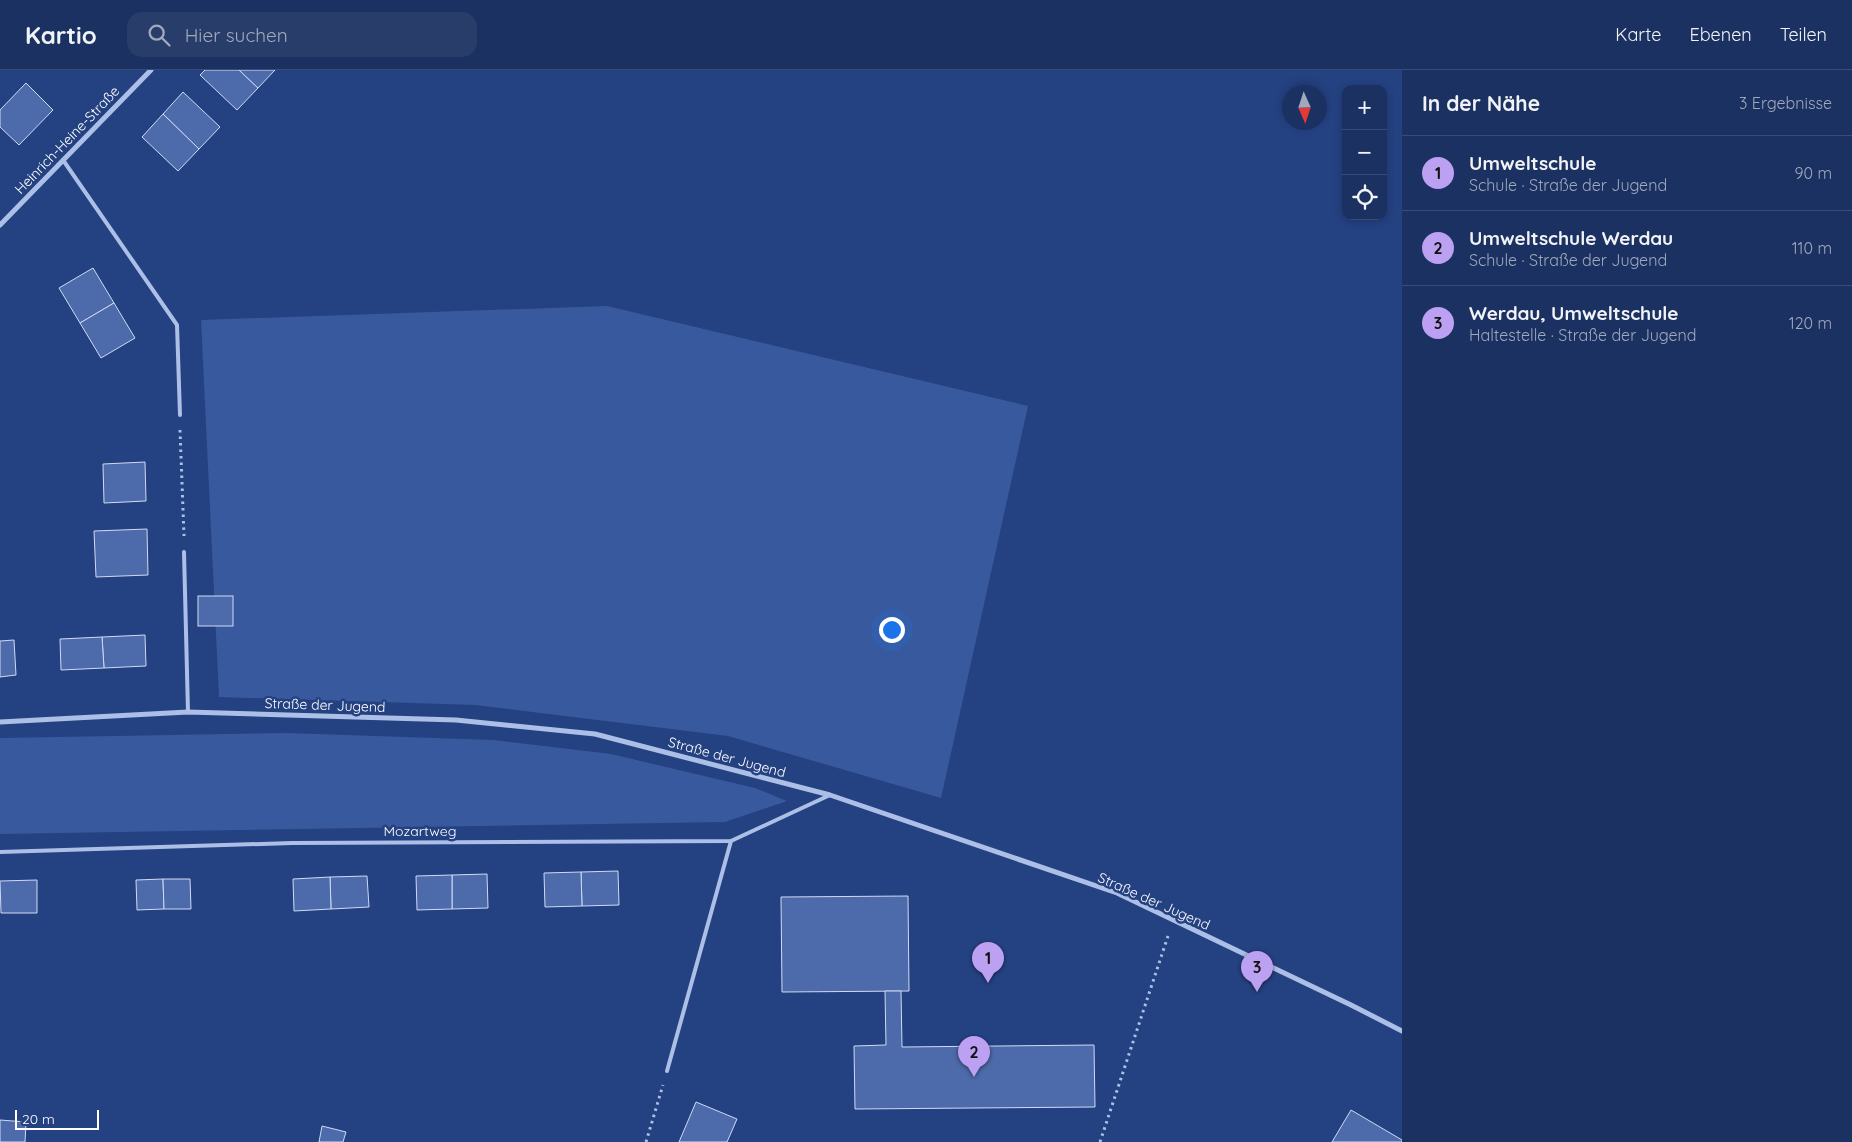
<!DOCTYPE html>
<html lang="de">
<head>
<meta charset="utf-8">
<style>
  body { margin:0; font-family:Quicksand,sans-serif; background:#283d6a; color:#f1f3f6 }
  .controls { position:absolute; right:15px; top:15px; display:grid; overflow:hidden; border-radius:10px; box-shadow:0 2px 8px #0003 }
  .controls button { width:45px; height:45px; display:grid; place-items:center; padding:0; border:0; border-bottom:1px solid #394c76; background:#1b3161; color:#f1f3f6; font:25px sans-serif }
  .compass { position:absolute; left:1282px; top:15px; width:45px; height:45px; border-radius:50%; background:#1b3161; box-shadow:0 2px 8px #0003; rotate:177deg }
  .scale { position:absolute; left:15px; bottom:12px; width:84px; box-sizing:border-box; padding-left:5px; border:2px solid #fff; border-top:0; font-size:14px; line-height:18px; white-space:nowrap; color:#fff; -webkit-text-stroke:4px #244181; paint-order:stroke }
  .you { position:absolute; left:891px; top:559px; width:18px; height:18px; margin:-12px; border:4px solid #fff; border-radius:50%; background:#1a73e8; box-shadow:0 0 0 8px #1a73e833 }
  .badge { display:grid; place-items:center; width:32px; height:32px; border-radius:50%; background:#bca0f2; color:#111; font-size:16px; font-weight:700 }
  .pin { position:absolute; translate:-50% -41px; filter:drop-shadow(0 1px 2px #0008) }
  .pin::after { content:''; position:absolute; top:26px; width:18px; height:15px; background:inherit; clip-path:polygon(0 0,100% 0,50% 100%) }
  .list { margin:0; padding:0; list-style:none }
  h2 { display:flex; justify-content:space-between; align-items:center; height:65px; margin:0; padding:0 20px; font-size:21px }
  h2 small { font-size:16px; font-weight:400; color:#a0a9bd }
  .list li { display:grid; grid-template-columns:32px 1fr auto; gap:15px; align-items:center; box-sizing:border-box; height:75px; padding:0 20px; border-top:1px solid #394c76 }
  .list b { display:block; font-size:19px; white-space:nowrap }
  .list p { margin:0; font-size:16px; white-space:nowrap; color:#a0a9bd }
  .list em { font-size:16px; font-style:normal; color:#a0a9bd }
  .icon { flex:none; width:28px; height:28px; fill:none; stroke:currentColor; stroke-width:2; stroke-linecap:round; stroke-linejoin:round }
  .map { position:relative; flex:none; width:1402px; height:1072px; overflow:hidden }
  header { display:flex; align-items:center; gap:30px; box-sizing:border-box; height:70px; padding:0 25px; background:#1b3161; border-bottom:1px solid #394c76 }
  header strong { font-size:24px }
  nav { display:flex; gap:28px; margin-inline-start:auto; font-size:18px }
  .search { width:350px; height:45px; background:#283d6a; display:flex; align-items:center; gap:12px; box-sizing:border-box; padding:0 18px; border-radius:15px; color:#a0a9bd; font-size:19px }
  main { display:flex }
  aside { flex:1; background:#1b3161 }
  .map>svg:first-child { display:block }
</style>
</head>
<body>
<header>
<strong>Kartio</strong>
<div class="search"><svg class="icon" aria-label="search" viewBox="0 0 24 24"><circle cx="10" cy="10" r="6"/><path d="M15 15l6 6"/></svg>Hier suchen</div>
<nav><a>Karte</a><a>Ebenen</a><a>Teilen</a></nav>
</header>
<main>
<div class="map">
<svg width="1402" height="1072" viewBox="0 0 1402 1072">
  <rect width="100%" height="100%" fill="#244181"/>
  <g fill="#39599e">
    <polygon points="607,236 1028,336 941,728 728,666 476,635 219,627 201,250"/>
    <polygon points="287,663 494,670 611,684 755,718 787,731 725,752 0,764 0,668"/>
  </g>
  <g fill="#4d6aaa" stroke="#cfdbf5">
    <polygon points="205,0 239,0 258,18 237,40 200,5"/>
    <polygon points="239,0 275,0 258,18"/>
    <polygon points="26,13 53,40 19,75 0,57 0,40"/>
    <polygon points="183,22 220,57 199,79 163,44"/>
    <polygon points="163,44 199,79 178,101 142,67"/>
    <polygon points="93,198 114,233 80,253 59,218"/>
    <polygon points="114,233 135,268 101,288 80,253"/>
    <polygon points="145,392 146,431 104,433 103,394"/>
    <polygon points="147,459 148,505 96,507 94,461"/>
    <rect x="198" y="526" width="35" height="30"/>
    <polygon points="145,565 146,596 104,598 102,567"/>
    <polygon points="102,567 104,598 61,600 60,569"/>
    <polygon points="14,570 16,605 0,607 0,571"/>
    <polygon points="618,801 619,835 582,836 581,802"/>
    <polygon points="581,802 582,836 545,837 544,803"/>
    <polygon points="487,804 488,838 452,839 452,805"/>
    <polygon points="452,805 452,839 417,840 416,806"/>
    <polygon points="367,806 369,837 331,839 330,807"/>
    <polygon points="330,807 331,839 294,841 293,809"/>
    <polygon points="163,809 164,839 137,840 136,810"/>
    <polygon points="163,809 190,809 191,839 164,839"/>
    <polygon points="37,810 37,843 1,843 0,811"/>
    <polygon points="908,826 909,921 782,922 781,827"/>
    <polygon points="885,921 901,921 902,977 1094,975 1095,1037 855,1039 854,976 886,975"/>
    <polygon points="696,1032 737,1049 727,1072 679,1072"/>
    <polygon points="1351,1040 1402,1070 1402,1072 1332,1072"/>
    <polygon points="0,1050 26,1052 25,1072 0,1072"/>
    <polygon points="322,1056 346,1062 343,1072 319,1072"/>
  </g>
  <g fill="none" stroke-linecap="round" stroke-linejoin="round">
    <g stroke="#acbfe7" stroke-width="3" stroke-dasharray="2.5 4" stroke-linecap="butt">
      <polyline points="180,360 184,466"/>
      <polyline points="646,1072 663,1015"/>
      <polyline points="1100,1072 1168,866"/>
    </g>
    <g stroke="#acbfe7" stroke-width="4">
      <polyline points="63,90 177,255 180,345"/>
      <polyline points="184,482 188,642"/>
      <polyline points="0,782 292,773 731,771 830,725"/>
      <polyline points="667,1001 731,771"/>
    </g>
    <g stroke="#acbfe7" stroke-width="5">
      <polyline points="0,155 151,0"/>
      <polyline points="0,652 188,642 456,650 595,664 830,725 1117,823 1351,935 1402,961"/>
    </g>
  </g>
  <g text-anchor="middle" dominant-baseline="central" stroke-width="5" stroke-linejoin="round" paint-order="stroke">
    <g font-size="14" fill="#fff" stroke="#244181">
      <text transform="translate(67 70) rotate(-46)">Heinrich-Heine-Straße</text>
      <text transform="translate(325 635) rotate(2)">Straße der Jugend</text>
      <text transform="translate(727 687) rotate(15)">Straße der Jugend</text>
      <text x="420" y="761">Mozartweg</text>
      <text transform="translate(1154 831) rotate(24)">Straße der Jugend</text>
    </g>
  </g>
</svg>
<div class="controls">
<button>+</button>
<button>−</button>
<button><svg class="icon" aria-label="locate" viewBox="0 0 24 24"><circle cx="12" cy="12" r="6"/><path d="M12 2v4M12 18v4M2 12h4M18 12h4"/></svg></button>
</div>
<svg class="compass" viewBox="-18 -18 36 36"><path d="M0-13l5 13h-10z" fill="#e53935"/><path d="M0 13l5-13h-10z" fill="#a0a9bd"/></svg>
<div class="scale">20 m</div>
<div class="you"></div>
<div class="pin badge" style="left:988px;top:913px">1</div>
<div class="pin badge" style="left:974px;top:1007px">2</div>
<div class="pin badge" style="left:1257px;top:922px">3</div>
</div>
<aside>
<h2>In der Nähe<small>3 Ergebnisse</small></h2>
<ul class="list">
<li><span class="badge">1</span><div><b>Umweltschule</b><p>Schule · Straße der Jugend</p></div><em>90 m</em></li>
<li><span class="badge">2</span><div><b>Umweltschule Werdau</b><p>Schule · Straße der Jugend</p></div><em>110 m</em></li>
<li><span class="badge">3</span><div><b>Werdau, Umweltschule</b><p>Haltestelle · Straße der Jugend</p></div><em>120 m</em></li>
</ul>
</aside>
</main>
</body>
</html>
